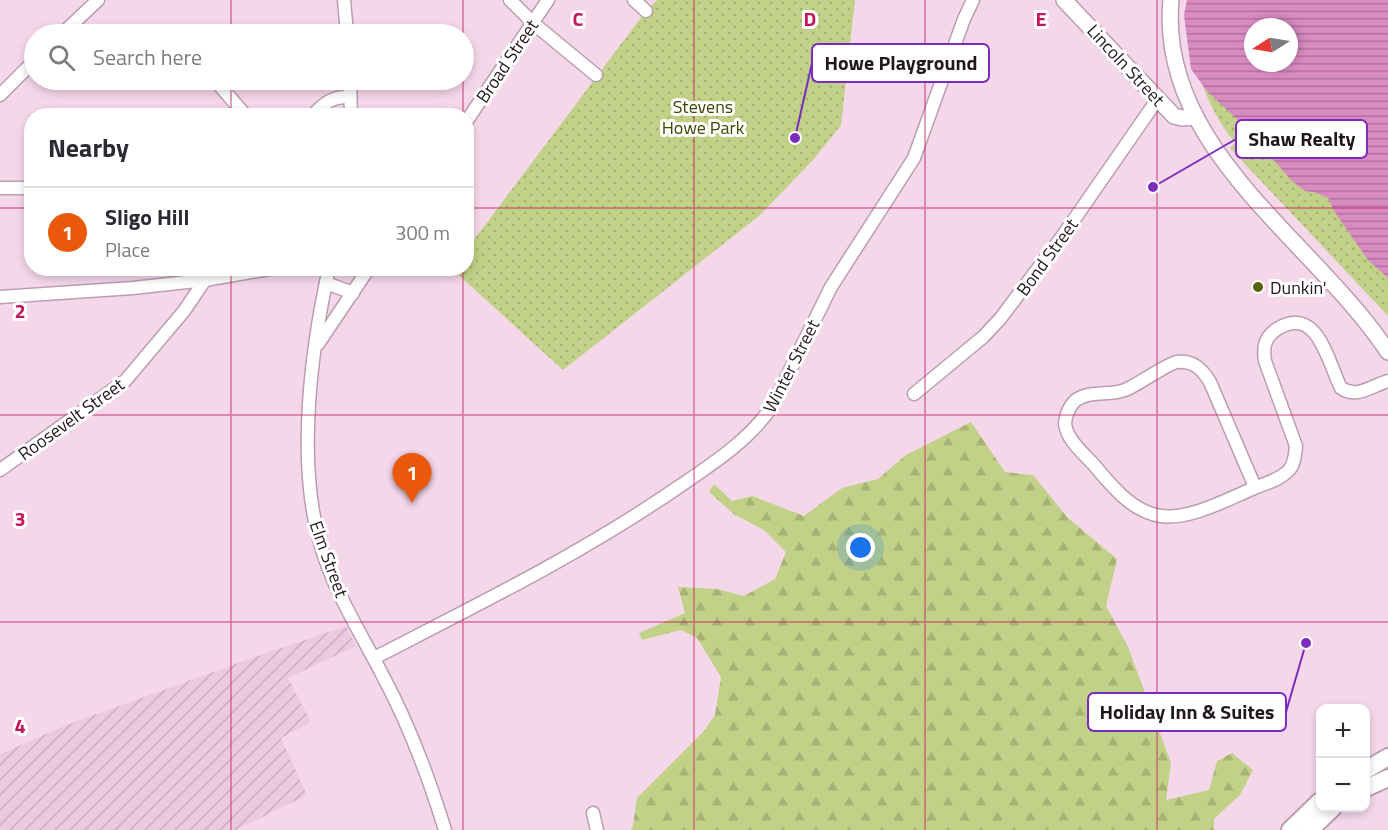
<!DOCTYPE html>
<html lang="en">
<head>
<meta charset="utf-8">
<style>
  body { margin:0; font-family:"Titillium Web",sans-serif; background:#f7f7f7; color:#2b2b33 }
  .controls { position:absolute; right:18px; bottom:18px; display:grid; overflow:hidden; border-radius:12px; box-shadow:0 3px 9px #0003 }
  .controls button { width:54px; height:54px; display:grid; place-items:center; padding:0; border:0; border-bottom:2px solid #e1e1e2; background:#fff; color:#2b2b33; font:30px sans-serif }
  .compass { position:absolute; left:1244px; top:18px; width:54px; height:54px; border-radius:50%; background:#fff; box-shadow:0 3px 9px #0003; rotate:258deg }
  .you { position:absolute; left:861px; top:548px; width:21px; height:21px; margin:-15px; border:4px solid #fff; border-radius:50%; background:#1a73e8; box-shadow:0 0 0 9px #1a73e833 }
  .badge { display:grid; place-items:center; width:39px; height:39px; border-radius:50%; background:#ea580c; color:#fff; font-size:20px; font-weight:700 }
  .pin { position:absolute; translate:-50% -50px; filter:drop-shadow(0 2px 3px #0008) }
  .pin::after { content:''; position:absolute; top:32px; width:21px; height:18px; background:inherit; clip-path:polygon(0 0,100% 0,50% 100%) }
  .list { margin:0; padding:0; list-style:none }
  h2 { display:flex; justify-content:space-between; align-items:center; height:78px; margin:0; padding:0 24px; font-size:26px }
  h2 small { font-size:20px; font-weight:400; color:#7c7c81 }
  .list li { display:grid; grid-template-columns:39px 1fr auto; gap:18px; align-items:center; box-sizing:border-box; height:90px; padding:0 24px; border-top:2px solid #e1e1e2 }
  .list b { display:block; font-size:22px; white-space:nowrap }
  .list p { margin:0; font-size:20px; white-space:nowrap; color:#7c7c81 }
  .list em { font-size:20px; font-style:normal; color:#7c7c81 }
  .icon { flex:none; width:33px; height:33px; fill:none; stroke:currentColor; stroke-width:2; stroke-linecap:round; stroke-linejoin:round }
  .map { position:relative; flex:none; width:1388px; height:830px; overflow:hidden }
  .search { position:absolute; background:#fff; box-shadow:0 3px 9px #0003; left:24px; top:24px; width:450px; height:66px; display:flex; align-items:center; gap:15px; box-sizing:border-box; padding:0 21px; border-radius:33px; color:#7c7c81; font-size:22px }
  .panel { position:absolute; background:#fff; box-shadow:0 3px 9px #0003; left:24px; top:108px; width:450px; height:168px; border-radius:24px }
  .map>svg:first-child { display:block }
</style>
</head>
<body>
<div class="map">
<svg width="1388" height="830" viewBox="0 0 1388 830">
  <defs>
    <pattern id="industrial-furrows" width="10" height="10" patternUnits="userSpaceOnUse" patternTransform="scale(1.5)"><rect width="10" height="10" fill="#edc9e1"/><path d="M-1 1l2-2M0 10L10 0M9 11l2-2" fill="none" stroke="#cbacc1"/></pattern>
    <pattern id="forest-firs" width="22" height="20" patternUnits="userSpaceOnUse" patternTransform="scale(1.5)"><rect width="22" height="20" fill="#c1d187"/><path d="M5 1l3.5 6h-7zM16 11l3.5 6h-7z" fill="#a6b374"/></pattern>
    <pattern id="park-dots" width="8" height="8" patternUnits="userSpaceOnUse" patternTransform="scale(1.5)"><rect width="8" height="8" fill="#c1d187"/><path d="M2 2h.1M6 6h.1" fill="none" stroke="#a6b374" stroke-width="1.8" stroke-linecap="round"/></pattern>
    <pattern id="water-rules" width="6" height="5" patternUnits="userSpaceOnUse" patternTransform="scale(1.5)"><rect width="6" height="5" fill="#d98cc2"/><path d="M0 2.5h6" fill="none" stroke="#b0719d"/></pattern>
  </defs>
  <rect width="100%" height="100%" fill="#f5d7ea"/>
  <polygon fill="url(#industrial-furrows)" points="346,626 356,646 288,678 311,722 281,738 307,795 236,830 0,830 0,754 69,724 249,659"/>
  <polygon fill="url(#forest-firs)" points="971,422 1005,472 1033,475 1067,517 1117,559 1106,606 1128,647 1171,763 1166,800 1209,790 1217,761 1232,753 1253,770 1240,795 1214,819 1214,830 631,830 633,826 637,798 703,732 715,715 721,677 697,638 681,630 642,640 639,633 685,613 678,587 717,589 744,596 775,579 786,552 764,530 735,515 709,492 714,484 732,501 752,496 804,516 842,488 878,479 906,455"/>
  <g fill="url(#park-dots)" fill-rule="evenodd">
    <polygon points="657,0 855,0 841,125 813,160 759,216 563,370 452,269 466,268 467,249 646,11"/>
    <path d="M 1388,0 L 1388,316 L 1230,148 L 1235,143 C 1204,102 1198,75 1188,26 ZM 1253,27 L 1289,27 L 1289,63 L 1253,63 Z"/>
  </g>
  <path fill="url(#water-rules)" fill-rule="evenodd" d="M 1187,0 L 1388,0 L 1388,278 L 1368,260 L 1334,211 L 1328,198 L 1314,192 L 1305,191 L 1291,180 L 1240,122 L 1207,91 L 1191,69 L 1184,15 ZM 1253,27 L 1289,27 L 1289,63 L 1253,63 Z"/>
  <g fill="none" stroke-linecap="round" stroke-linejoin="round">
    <defs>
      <g id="minor">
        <polyline points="344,0 347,34"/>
        <polyline points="510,0 533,23 596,75"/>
        <polyline points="634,0 646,11"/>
        <polyline points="62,34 98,0"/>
        <polyline points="215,80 246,116"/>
        <polyline points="350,80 351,116"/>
        <polyline points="0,95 34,61"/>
        <path d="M 312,116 C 324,103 333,96 350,97"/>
        <polyline points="466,122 548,0"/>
        <polyline points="0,188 32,188"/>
        <path d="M 329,268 C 311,350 297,458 319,539 C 332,589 361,633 384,678 C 410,727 429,778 445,830"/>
        <polyline points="326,283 353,293"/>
        <polyline points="0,297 133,288 205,280 275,268"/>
        <polyline points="318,344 369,268"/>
        <polyline points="914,394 983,337 1000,319 1064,234 1157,100"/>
        <polyline points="0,470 125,381 184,311 205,280"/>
        <path d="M 1255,487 L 1210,382 C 1202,369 1193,360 1177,362 C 1168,363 1138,385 1125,390 C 1110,396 1091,390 1076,400 C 1070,405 1065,416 1065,424 C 1067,440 1084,454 1094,465 C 1112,486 1132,512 1161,516 C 1189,520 1226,500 1252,489 C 1265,483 1278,481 1288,471 C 1295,465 1295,454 1296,446 L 1265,361 C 1263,347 1264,338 1277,329 C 1318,304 1328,363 1341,388 C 1357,399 1371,386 1388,381"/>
        <path d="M 374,658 C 477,605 581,554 677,488 C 711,465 750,440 773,405 L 831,287 L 914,158 L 964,19 L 973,0"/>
        <polyline points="593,813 597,830"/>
      </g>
      <g id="major">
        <polyline points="1064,0 1174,116 1182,118 1195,117"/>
        <path d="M 1171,0 C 1157,149 1315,241 1388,352"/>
      </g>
      <g id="highway">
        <polyline points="1366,770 1388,757"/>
        <polyline points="1366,788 1388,778"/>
        <polyline points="1290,830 1320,801"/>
        <polyline points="1310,830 1333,808"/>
      </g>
    </defs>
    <use href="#minor" stroke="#ba9eb0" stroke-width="15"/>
    <use href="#major" stroke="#ba9eb0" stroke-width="18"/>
    <use href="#highway" stroke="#ba9eb0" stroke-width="20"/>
    <use href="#minor" stroke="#fff" stroke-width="12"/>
    <use href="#major" stroke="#fff" stroke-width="15"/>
    <use href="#highway" stroke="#fff" stroke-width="16"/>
  </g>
  <path fill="none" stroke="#c2185b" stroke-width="1.5" stroke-opacity="0.55" d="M 231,0 L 231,34M 463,0 L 463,34M 694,0 L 694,830M 925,0 L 925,830M 1157,0 L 1157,830M 231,80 L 231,116M 463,80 L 463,116M 0,208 L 32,208M 466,208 L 1388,208M 231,268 L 231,830M 463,268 L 463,830M 0,415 L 1388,415M 0,622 L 1388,622"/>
  <circle fill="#58650b" stroke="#fff" stroke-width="2" cx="1258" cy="287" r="6"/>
  <g text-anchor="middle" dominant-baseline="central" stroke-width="6" stroke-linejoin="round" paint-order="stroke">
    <g font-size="18" fill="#21171e" stroke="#fff">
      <text transform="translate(507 61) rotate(-56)">Broad Street</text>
      <text transform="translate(1126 65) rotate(47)">Lincoln Street</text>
      <text transform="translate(1047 257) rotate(-54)">Bond Street</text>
      <text transform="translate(791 366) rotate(-63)">Winter Street</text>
      <text transform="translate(71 419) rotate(-36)">Roosevelt Street</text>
      <text transform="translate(329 559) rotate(70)">Elm Street</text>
    </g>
    <g font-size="18" fill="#3d4801" stroke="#fff">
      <text x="703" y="106">Stevens<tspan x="703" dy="21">Howe Park</tspan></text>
    </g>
    <g font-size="18" fill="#21171e" stroke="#fff" text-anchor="start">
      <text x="1270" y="287">Dunkin'</text>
    </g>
  </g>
  <g font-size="20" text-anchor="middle" font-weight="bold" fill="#c2185b" stroke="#fff" stroke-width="6" stroke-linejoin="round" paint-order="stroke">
    <text x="578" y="26">C</text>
    <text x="810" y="26">D</text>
    <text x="1041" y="26">E</text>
    <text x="20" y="318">2</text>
    <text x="20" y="526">3</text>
    <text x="20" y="733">4</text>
  </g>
  <path fill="none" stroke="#7b2cbf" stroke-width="2" d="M795 138L812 63M1153 187L1236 139M1306 643L1286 712"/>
  <g fill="#7b2cbf" stroke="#fff" stroke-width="2">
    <circle cx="795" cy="138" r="6"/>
    <circle cx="1153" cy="187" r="6"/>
    <circle cx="1306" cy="643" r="6"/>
  </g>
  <g fill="#fff" stroke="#7b2cbf" stroke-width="2">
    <rect x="812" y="44" width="177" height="38" rx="6"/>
    <rect x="1236" y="120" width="131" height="38" rx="6"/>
    <rect x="1088" y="693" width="198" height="38" rx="6"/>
  </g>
  <g font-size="20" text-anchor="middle" font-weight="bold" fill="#21171e">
    <text x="901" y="70">Howe Playground</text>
    <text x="1302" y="146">Shaw Realty</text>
    <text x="1187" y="719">Holiday Inn &amp; Suites</text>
  </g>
</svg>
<div class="controls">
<button>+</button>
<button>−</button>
</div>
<svg class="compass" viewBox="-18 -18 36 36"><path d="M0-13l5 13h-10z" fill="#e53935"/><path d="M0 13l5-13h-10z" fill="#7c7c81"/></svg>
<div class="you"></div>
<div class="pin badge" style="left:412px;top:503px">1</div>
<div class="search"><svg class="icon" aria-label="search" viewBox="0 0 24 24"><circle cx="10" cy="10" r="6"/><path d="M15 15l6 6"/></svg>Search here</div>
<section class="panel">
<h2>Nearby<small></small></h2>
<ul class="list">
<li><span class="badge">1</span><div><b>Sligo Hill</b><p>Place</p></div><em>300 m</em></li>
</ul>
</section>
</div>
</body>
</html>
